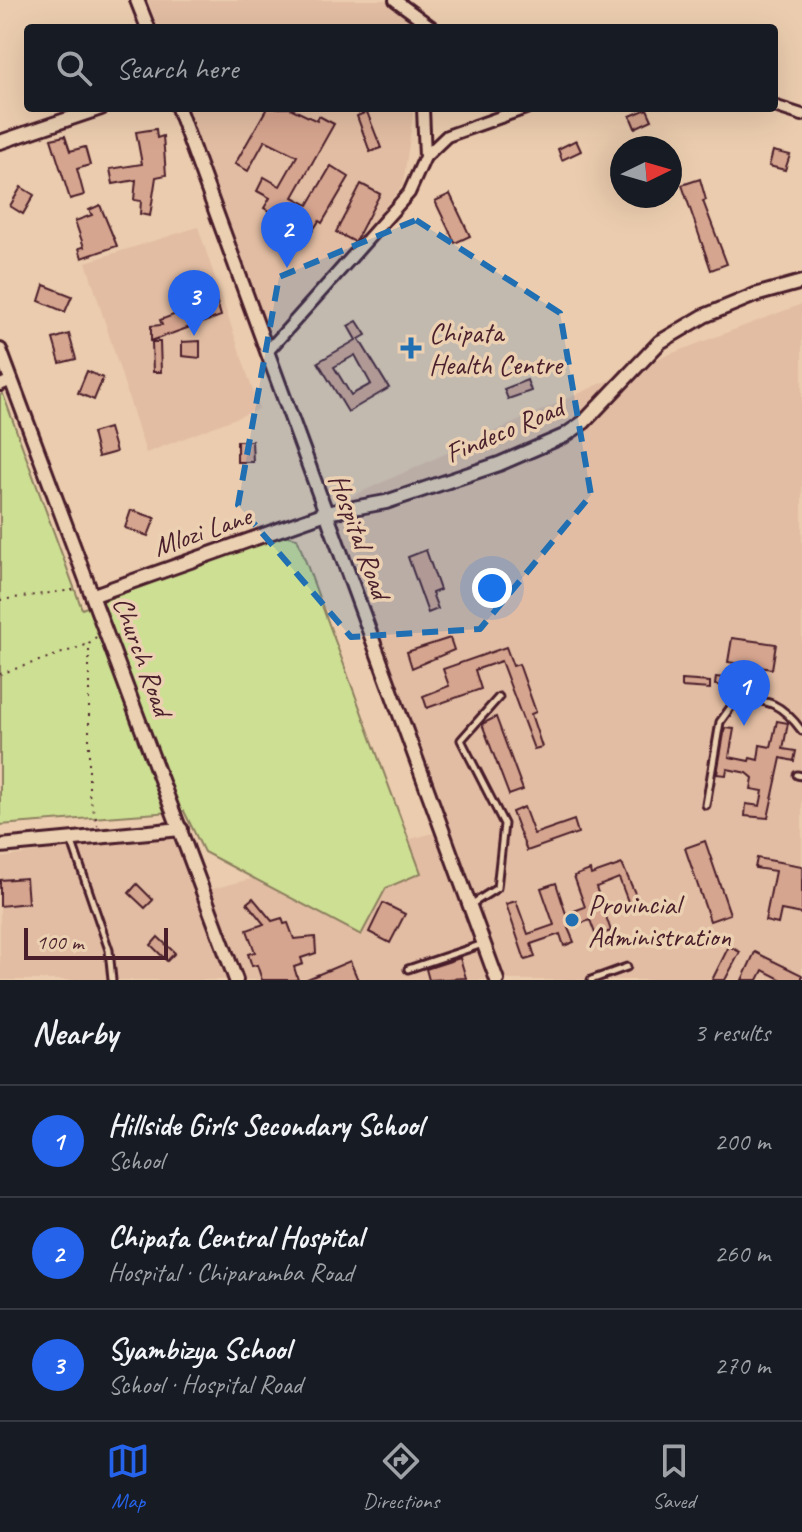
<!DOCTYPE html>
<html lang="en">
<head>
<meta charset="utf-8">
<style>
  body { margin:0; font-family:Caveat,sans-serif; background:#20242c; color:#f1f3f6 }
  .compass { position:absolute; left:610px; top:136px; width:72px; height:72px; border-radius:50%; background:#171b24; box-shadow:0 8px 32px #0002; rotate:85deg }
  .scale { position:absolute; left:24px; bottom:20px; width:144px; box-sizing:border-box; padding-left:8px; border:4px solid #4a1f2b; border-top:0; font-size:22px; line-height:28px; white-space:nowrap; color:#4a1f2b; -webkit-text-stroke:6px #ebd0b2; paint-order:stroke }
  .you { position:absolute; left:492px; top:588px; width:28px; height:28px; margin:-20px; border:6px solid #fff; border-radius:50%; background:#1a73e8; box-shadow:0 0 0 12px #1a73e833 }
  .badge { display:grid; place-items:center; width:52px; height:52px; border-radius:50%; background:#2563eb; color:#fff; font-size:26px; font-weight:700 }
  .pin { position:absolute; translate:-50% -66px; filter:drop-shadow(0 2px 4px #0008) }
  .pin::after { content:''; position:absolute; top:42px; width:28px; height:24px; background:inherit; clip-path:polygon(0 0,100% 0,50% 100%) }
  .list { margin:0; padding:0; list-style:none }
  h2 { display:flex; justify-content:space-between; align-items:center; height:104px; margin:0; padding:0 32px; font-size:34px }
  h2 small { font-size:26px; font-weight:400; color:#9ea1a6 }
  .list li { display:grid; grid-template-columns:52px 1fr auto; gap:24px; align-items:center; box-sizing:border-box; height:112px; padding:0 32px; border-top:2px solid #363941 }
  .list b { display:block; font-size:30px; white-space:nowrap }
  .list p { margin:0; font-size:26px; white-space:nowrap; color:#9ea1a6 }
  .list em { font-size:26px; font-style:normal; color:#9ea1a6 }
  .icon { flex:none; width:44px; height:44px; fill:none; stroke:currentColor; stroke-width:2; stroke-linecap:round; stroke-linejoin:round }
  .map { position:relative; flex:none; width:802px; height:980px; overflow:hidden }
  .search { position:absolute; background:#171b24; box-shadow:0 8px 32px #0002; left:24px; right:24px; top:24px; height:88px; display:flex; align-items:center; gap:20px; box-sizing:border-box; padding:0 28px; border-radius:8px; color:#9ea1a6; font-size:30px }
  .sheet { height:440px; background:#171b24 }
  nav { display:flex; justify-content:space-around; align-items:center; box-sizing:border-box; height:112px; border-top:2px solid #363941; background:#171b24; font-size:22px; color:#9ea1a6 }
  nav a { display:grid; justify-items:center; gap:4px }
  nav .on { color:#2563eb }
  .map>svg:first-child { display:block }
</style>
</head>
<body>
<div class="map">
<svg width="802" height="980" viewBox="0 0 802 980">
  <rect width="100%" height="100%" fill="#ebccae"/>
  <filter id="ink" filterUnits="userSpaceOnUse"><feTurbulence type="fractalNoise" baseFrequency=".0125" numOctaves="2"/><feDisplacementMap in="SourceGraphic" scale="16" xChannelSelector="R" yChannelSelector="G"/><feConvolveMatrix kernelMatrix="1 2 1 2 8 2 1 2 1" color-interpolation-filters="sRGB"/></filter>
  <g filter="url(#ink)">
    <g fill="#e2bda3">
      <polygon points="148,0 405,0 433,28 158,28"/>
      <polygon points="185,108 414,108 403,185 267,352"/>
      <polygon points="198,227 259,409 146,453 86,262"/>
      <polygon points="802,304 802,980 0,980 0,858 181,829 204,891 442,831 326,508 644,364"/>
    </g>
    <polygon fill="#cddf93" stroke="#8c7f5f" stroke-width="2" points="3,394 82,609 279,534 297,538 421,873 386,888 361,935 204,852 184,811 0,825 0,395"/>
    <g fill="#d6a58f" stroke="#4a1f2b" stroke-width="2" fill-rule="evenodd">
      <polygon points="267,108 290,108 317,121 319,116 334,124 293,197 308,205 331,166 349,177 322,223 319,221 302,247 291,240 299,227 264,208 270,198 257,191 264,177 280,186 297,156 265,140 248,171 235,164"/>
      <polygon points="647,109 652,120 635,128 630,116"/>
      <polygon points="367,112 381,148 370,152 357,116"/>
      <polygon points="156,129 157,138 163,136 166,175 156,177 150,216 140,214 141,201 134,200 136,180 113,184 110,169 142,164 136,132"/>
      <polygon points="65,136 70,151 85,147 90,165 77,169 84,195 70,199 51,139"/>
      <polygon points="576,140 581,151 562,160 558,149"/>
      <polygon points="773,151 790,155 785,170 769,166"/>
      <polygon points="700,179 706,200 703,201 727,264 711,270 682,185"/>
      <polygon points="361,184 380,194 355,242 336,232"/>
      <polygon points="21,187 34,195 23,214 10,206"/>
      <polygon points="450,194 470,236 455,243 435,201"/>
      <polygon points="100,205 117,246 82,258 79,248 84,247 75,221 92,215 89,210"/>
      <polygon points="44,285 72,296 65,312 39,301"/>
      <polygon points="216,299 221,316 151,341 151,326 162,325 160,320"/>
      <path d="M 357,321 L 366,335 L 359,339 L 389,388 L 348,412 L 318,362 L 356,340 L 348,326 ZM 355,355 L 371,384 L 351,395 L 334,367 Z"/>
      <polygon points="69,334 76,359 60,363 53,339"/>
      <polygon points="200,341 200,358 182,356 182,342"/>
      <polygon points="152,342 160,342 161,372 153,372"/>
      <polygon points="87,371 103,378 94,400 78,393"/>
      <polygon points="527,380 531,391 508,399 504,389"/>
      <polygon points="109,428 116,452 98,457 92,433"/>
      <polygon points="237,441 252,441 253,462 237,462"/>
      <polygon points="131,510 155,518 148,536 125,528"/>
      <polygon points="426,550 440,590 432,593 438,609 428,613 408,557"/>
      <polygon points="450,638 454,650 412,668 407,652"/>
      <polygon points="732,638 776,644 772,669 728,662"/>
      <polygon points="506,647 513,666 519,664 536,712 531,714 542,747 534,749 501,661 475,670 481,689 427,708 423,696 449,686 443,669"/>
      <polygon points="716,677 740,680 739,688 715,685"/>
      <polygon points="682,680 710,682 710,689 682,687"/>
      <polygon points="496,717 523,790 509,795 482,724"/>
      <polygon points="777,721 788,723 783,749 796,751 794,761 781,758 768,818 745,816 746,804 760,806 763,791 751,789 753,778 747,773 727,769 726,775 717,774 725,728 734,729 729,757 749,761 750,758 758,760 760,745 771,747"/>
      <polygon points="524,807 534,834 574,820 578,833 527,851 512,812"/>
      <polygon points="705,841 730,914 710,921 685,848"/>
      <polygon points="757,858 802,866 802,914 781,910 778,924 765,921 775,871 755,868"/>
      <polygon points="622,864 642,909 632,912 619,878 596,887 611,931 596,936 590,920 568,928 574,942 564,946 560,934 531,944 535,957 525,960 506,904 516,901 528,934 554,925 541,888 556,883 566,914 585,907 574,876 590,870 591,875"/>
      <polygon points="26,878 28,903 0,906 0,880"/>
      <polygon points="137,884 153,900 145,908 129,893"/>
      <polygon points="253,898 272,921 282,918 284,924 288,923 294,939 315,937 316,953 301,958 303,964 294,967 298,980 262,980 257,965 252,966 248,954 255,952 247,930 264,924 247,903"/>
      <polygon points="383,903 405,914 390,943 369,932"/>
      <polygon points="158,937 175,953 167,961 151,945"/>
      <polygon points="729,946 740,952 725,980 712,980"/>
      <polygon points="755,952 802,975 802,980 782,980 763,970 758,980 742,980"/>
      <polygon points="460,958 466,978 429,980 426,969"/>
      <polygon points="350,961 358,980 305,980"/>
    </g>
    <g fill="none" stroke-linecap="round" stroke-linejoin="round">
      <defs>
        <g id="service">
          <polyline points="797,775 802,776"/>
          <path d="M 706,805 L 720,722 L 736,700 C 768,698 782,704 802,731"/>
          <polyline points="71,839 109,950 112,980"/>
          <polyline points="472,904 497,888 504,824 461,740 499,697"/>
          <polyline points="408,969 483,944"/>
          <polyline points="591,980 627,967"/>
        </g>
        <g id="minor">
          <polyline points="395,0 433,28"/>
          <polyline points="774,106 802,115"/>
          <polyline points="423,108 425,157"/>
          <polyline points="267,352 409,193 425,157 447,136 526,108"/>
          <polyline points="0,385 12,380"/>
        </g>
        <g id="tertiary">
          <polyline points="137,0 148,28"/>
          <polyline points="178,108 497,980"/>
          <polyline points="0,142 101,108"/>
          <polyline points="0,350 236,980"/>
          <polyline points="94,595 326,513 386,502 499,464 564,436 584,422 660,342 704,316 755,295 802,282"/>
          <polyline points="0,846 181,829"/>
        </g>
      </defs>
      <use href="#service" stroke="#4a1f2b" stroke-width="11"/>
      <use href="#minor" stroke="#4a1f2b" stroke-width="16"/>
      <use href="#tertiary" stroke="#4a1f2b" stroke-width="18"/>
      <g stroke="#4a1f2b" stroke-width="2" stroke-dasharray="2 6" stroke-linecap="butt">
        <polyline points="0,600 79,589"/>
        <polyline points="96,637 89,644 89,794 98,826"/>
        <polyline points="0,674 89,644"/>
      </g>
      <use href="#service" stroke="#ebd0b2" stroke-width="5"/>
      <use href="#minor" stroke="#ebd0b2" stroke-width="10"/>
      <use href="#tertiary" stroke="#ebd0b2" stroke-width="12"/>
    </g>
  </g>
  <path fill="#1f6fb2" fill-opacity="0.2" stroke="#1f6fb2" stroke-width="6" stroke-dasharray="16 10" stroke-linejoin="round" d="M 416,220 L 560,313 L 591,495 L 480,629 L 351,637 L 238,505 L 279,277 Z"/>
  <g fill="#1f6fb2" stroke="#ebd0b2" stroke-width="3">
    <path d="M407 336h8v8h8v8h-8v8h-8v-8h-8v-8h8z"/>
    <circle cx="572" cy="920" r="8"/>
  </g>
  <g text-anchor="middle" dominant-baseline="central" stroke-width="7" stroke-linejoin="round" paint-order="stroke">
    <g font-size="28" fill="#4a1f2b" stroke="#ebd0b2" text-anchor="start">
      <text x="429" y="332">Chipata<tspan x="429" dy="32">Health Centre</tspan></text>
      <text x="588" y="904">Provincial<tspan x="588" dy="32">Administration</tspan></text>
    </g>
    <g font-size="28" fill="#4a1f2b" stroke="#ebd0b2">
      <text transform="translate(504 430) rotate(-23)">Findeco Road</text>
      <text transform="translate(202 531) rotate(-19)">Mlozi Lane</text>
      <text transform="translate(360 536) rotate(70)">Hospital Road</text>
      <text transform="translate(143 656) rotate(70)">Church Road</text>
    </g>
  </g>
</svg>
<svg class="compass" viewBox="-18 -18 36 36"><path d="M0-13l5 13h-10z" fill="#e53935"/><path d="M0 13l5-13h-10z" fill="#9ea1a6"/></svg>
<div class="scale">100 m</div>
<div class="you"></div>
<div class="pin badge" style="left:744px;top:726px">1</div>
<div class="pin badge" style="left:287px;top:268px">2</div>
<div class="pin badge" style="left:194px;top:336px">3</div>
<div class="search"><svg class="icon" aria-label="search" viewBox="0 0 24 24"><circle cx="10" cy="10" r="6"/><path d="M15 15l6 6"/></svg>Search here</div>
</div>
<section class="sheet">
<h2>Nearby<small>3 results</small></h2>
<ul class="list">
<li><span class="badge">1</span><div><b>Hillside Girls Secondary School</b><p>School</p></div><em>200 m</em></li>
<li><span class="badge">2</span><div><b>Chipata Central Hospital</b><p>Hospital · Chiparamba Road</p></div><em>260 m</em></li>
<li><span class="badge">3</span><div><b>Syambizya School</b><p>School · Hospital Road</p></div><em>270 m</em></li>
</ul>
</section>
<nav>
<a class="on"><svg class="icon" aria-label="map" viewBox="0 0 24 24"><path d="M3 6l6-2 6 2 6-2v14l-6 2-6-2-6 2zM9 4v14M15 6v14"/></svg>Map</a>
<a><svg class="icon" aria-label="directions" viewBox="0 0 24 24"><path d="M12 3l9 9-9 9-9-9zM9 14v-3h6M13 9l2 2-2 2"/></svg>Directions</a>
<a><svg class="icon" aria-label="saved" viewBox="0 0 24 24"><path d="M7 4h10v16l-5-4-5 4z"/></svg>Saved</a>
</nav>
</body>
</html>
